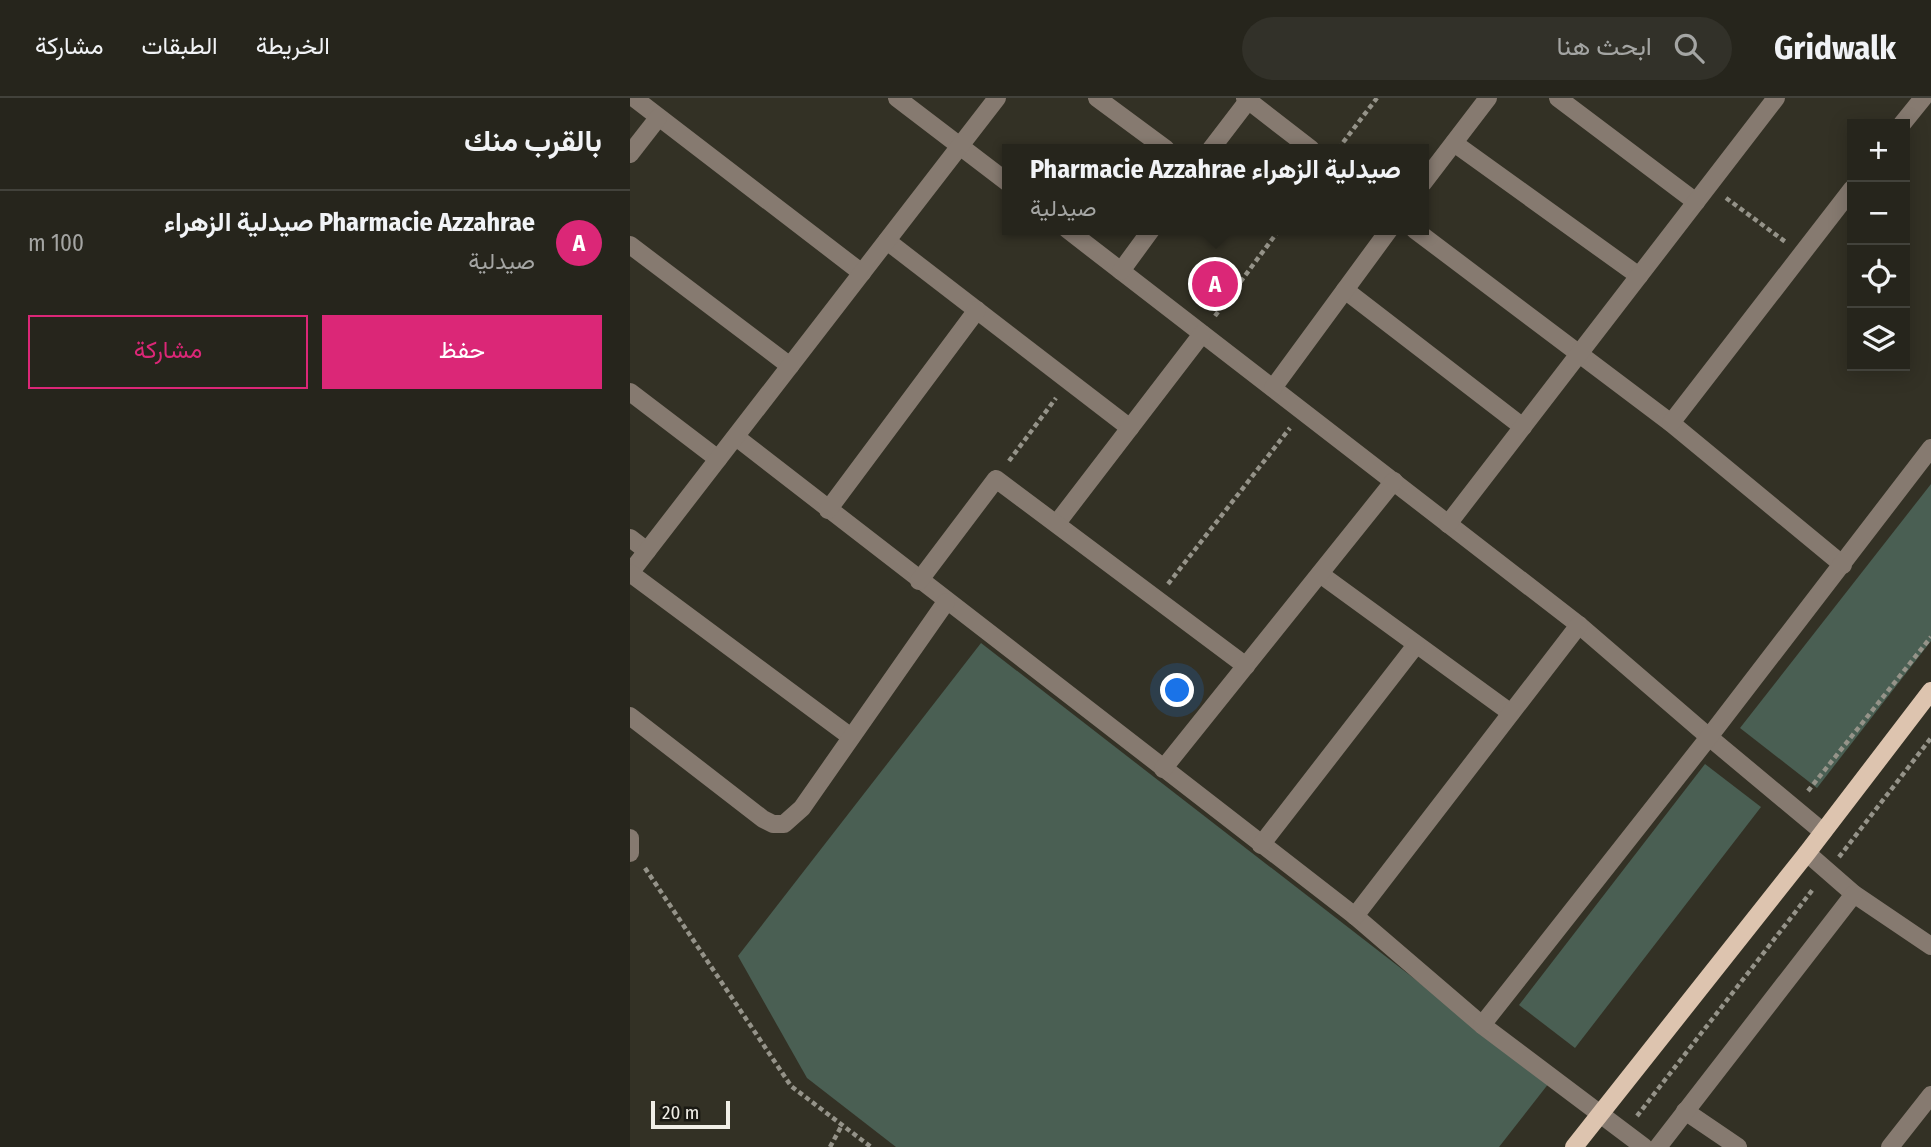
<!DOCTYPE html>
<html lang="ar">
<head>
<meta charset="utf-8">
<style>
  body { margin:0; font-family:"Fira Sans Condensed",Vazirmatn,sans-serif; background:#323129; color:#f1f3f6; direction:rtl }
  .controls { position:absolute; right:21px; top:21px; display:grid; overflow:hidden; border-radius:0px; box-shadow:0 4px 18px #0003 }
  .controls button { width:63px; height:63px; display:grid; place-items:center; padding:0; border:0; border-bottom:2px solid #42423b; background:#26251c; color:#f1f3f6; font:35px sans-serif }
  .scale { position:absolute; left:21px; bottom:18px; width:79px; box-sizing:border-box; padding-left:7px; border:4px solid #f1efe7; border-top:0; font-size:19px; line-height:24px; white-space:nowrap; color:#f1efe7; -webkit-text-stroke:5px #1a1913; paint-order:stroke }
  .you { position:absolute; left:548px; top:593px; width:24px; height:24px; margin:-18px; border:5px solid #fff; border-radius:50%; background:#1a73e8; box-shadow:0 0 0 10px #1a73e833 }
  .badge { display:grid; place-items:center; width:46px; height:46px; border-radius:50%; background:#db2777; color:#fff; font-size:23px; font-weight:700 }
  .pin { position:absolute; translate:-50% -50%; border:4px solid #fff; box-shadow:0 2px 7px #0006 }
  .popup { position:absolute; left:372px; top:46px; width:427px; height:91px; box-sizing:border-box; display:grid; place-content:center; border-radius:0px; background:#26251c; filter:drop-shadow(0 2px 5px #0005); font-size:23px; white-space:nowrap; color:#a4a5a3 }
  .popup b { font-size:26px; color:#f1f3f6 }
  .popup::after { content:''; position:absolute; left:50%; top:100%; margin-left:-14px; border:14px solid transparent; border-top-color:#26251c }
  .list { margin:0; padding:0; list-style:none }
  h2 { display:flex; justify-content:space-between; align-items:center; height:91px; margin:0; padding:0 28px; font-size:30px }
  h2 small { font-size:23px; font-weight:400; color:#a4a5a3 }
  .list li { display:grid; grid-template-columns:46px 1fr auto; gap:21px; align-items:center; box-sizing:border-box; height:105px; padding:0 28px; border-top:2px solid #42423b }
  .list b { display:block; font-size:26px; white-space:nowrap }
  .list p { margin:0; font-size:23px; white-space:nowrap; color:#a4a5a3 }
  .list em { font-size:23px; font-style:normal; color:#a4a5a3 }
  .actions { display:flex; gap:14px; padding:21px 28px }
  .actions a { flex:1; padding:16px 0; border:2px solid #db2777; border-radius:0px; text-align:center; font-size:24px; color:#db2777 }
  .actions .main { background:#db2777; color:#fff }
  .icon { flex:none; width:38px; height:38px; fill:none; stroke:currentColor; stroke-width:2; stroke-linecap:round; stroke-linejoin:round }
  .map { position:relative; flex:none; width:1301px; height:1049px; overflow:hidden; direction:ltr }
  header { display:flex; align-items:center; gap:42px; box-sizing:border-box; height:98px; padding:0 35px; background:#26251c; border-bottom:2px solid #42423b }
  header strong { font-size:33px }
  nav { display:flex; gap:38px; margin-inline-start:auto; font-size:24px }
  .search { width:490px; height:63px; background:#323129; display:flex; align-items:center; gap:18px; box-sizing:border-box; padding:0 24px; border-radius:38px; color:#a4a5a3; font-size:26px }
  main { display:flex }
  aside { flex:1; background:#26251c }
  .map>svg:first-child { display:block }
</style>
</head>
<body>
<header>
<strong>Gridwalk</strong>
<div class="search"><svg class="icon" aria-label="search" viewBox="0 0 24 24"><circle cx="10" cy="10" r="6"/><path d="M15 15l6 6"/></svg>ابحث هنا</div>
<nav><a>الخريطة</a><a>الطبقات</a><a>مشاركة</a></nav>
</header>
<main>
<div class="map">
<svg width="1301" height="1049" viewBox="0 0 1301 1049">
  <rect width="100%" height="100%" fill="#333125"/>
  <g fill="#4a5f53">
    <polygon points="1301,386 1301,543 1187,690 1110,630"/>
    <polygon points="351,545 919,985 869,1049 266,1049 177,980 108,858"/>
    <polygon points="1075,666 1131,709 945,950 889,907"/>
  </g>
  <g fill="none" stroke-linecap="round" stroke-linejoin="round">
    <g stroke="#959389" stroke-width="4.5" stroke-dasharray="5 3.5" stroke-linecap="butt">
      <polyline points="708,51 747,0"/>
      <polyline points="1096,100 1157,145"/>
      <polyline points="585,218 649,132"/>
      <polyline points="379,363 426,300"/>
      <polyline points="538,486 660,330"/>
      <polyline points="1178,693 1301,539"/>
      <polyline points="1209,759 1301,640"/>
      <polyline points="15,770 161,988 241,1049"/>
      <polyline points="1007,1018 1184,790"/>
      <polyline points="200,1049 212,1027"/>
    </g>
    <g stroke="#867a70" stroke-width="18">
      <polyline points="4,0 232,175"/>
      <polyline points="267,0 377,84"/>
      <polyline points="467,0 536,51"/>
      <polyline points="615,0 681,51"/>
      <polyline points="928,0 1066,104"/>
      <polyline points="1272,26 1293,0"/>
      <polyline points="824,45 1009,178"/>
      <polyline points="581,51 620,0"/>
      <polyline points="0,56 28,20"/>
      <polyline points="793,85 858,0"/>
      <polyline points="438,132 949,527 1079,639 1193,734"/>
      <polyline points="785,132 1041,325 1213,467"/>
      <polyline points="257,143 500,330"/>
      <polyline points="0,147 160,268"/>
      <polyline points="491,173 521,132"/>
      <polyline points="715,192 893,329"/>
      <polyline points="643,290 759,132"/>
      <polyline points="0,294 88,361"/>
      <polyline points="1041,325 1222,91"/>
      <polyline points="106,339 725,818 852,927 1014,1049"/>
      <polyline points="198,412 347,212"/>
      <polyline points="427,425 572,236"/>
      <polyline points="818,426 1146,0"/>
      <polyline points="0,440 17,453"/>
      <polyline points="0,475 367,0"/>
      <polyline points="0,475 221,639"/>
      <polyline points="690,476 881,615"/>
      <polyline points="289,483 366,381 616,568"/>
      <polyline points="0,618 133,721 143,726 154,726 172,710 316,504"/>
      <polyline points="533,671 764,383"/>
      <polyline points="0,740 0,755"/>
      <polyline points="631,747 786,547"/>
      <polyline points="1177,755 1224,796 1301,848"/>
      <polyline points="725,818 949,527"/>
      <polyline points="852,927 1079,639 1301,350"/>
      <polyline points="1055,1013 1108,1049"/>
      <polyline points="1028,1049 1224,796"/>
      <polyline points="1260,1049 1301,997"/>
    </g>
    <polyline stroke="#ddc4af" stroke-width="18" points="944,1049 1177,755 1301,593"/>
  </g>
</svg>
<div class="controls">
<button>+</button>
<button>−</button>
<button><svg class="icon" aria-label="locate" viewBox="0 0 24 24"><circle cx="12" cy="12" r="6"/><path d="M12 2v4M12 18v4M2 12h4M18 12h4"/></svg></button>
<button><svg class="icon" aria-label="layers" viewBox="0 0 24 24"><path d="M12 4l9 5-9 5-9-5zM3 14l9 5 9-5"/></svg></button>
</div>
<div class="scale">20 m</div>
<div class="you"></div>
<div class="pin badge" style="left:585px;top:186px">A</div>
<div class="popup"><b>Pharmacie Azzahrae صيدلية الزهراء</b>صيدلية</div>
</div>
<aside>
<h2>بالقرب منك<small></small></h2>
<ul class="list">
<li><span class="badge">A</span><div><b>Pharmacie Azzahrae صيدلية الزهراء</b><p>صيدلية</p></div><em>100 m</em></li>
</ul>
<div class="actions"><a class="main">حفظ</a><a>مشاركة</a></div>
</aside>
</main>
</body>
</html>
